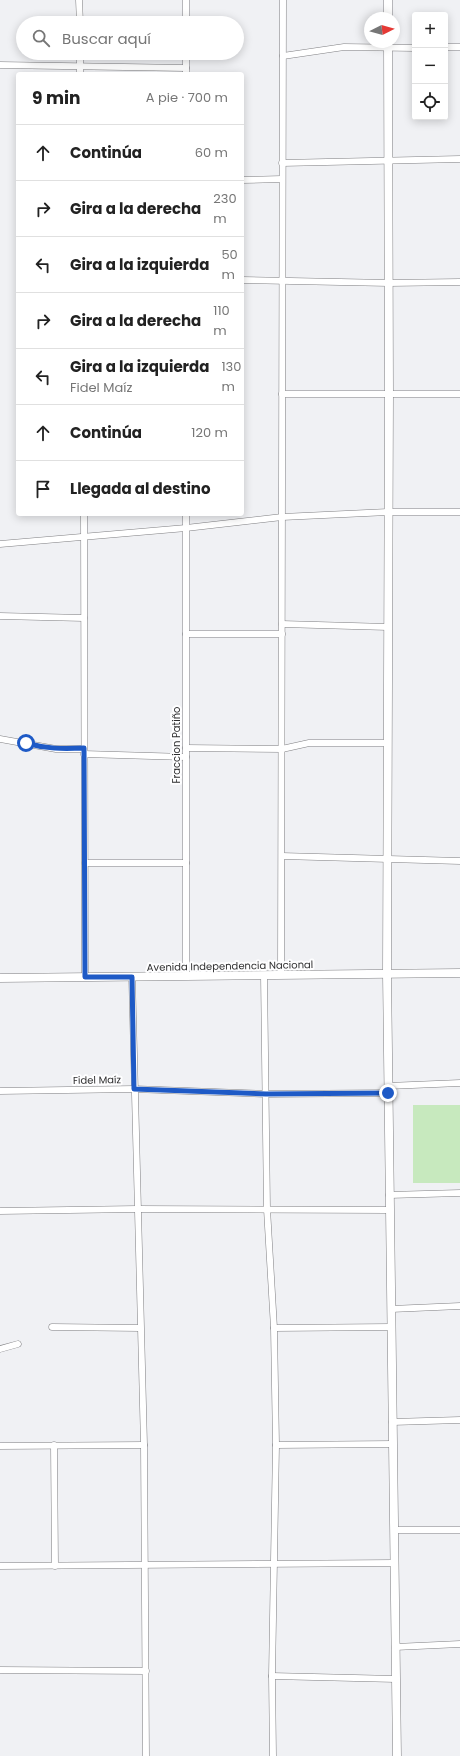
<!DOCTYPE html>
<html lang="es">
<head>
<meta charset="utf-8">
<style>
  body { margin:0; font-family:Poppins,sans-serif; background:#f6f6f6; color:#222 }
  .controls { position:absolute; right:12px; top:12px; display:grid; overflow:hidden; border-radius:4px; box-shadow:0 2px 10px #0003 }
  .controls button { width:36px; height:36px; display:grid; place-items:center; padding:0; border:0; border-bottom:1px solid #e0e0e0; background:#fff; color:#222; font:20px sans-serif }
  .compass { position:absolute; left:364px; top:12px; width:36px; height:36px; border-radius:50%; background:#fff; box-shadow:0 2px 10px #0003; rotate:84deg }
  .stop { position:absolute; width:12px; height:12px; margin:-9px; border:3px solid #1e5ac6; border-radius:50%; background:#fff }
  .stop.end { background:#1e5ac6; border-color:#fff; box-shadow:0 1px 4px #0008 }
  .list { margin:0; padding:0; list-style:none }
  h2 { display:flex; justify-content:space-between; align-items:center; height:52px; margin:0; padding:0 16px; font-size:17px }
  h2 small { font-size:13px; font-weight:400; color:#767676 }
  .list li { display:grid; grid-template-columns:26px 1fr auto; gap:12px; align-items:center; box-sizing:border-box; height:56px; padding:0 16px; border-top:1px solid #e0e0e0 }
  .list b { display:block; font-size:15px; white-space:nowrap }
  .list p { margin:0; font-size:13px; white-space:nowrap; color:#767676 }
  .list em { font-size:13px; font-style:normal; color:#767676 }
  .icon { flex:none; width:22px; height:22px; fill:none; stroke:currentColor; stroke-width:2; stroke-linecap:round; stroke-linejoin:round }
  .map { position:relative; flex:none; width:460px; height:1756px; overflow:hidden }
  .search { position:absolute; background:#fff; box-shadow:0 2px 10px #0003; left:16px; top:16px; width:228px; height:44px; display:flex; align-items:center; gap:10px; box-sizing:border-box; padding:0 14px; border-radius:22px; color:#767676; font-size:15px }
  .panel { position:absolute; background:#fff; box-shadow:0 2px 10px #0003; left:16px; top:72px; width:228px; height:444px; border-radius:4px }
  .map>svg:first-child { display:block }
</style>
</head>
<body>
<div class="map">
<svg width="460" height="1756" viewBox="0 0 460 1756">
  <rect width="100%" height="100%" fill="#f0f1f4"/>
  <rect fill="#c7e9be" x="413" y="1105" width="47" height="78"/>
  <g fill="none" stroke-linecap="round" stroke-linejoin="round">
    <defs>
      <g id="street">
        <polyline points="79,0 80,23"/>
        <polyline points="186,23 186,0"/>
        <polyline points="445,47 460,47"/>
        <polyline points="80,53 80,74"/>
        <polyline points="186,53 186,74"/>
        <polyline points="283,56 344,47 415,48"/>
        <polyline points="0,65 186,68"/>
        <polyline points="282,163 460,159"/>
        <polyline points="242,180 282,179"/>
        <polyline points="242,280 389,283 460,282"/>
        <polyline points="282,394 460,394"/>
        <polyline points="84,514 85,977"/>
        <polyline points="0,544 186,528 282,517 388,512 460,512"/>
        <polyline points="0,616 84,618"/>
        <polyline points="282,624 388,627"/>
        <polyline points="186,634 282,634"/>
        <polyline points="0,739 56,749 84,749"/>
        <polyline points="186,748 282,749 309,743 388,743"/>
        <polyline points="84,754 186,757"/>
        <polyline points="282,856 460,861"/>
        <polyline points="85,863 186,863"/>
        <polyline points="264,975 267,1209 274,1328 276,1445 272,1676 273,1756"/>
        <polyline points="281,975 283,0"/>
        <polyline points="186,976 186,514"/>
        <polyline points="132,977 144,1445 146,1756"/>
        <polyline points="388,1086 460,1083"/>
        <polyline points="0,1091 134,1089 266,1094 388,1093"/>
        <polyline points="389,1195 460,1193"/>
        <polyline points="0,1211 137,1209 390,1210"/>
        <polyline points="391,1309 460,1306"/>
        <polyline points="52,1327 140,1328"/>
        <polyline points="274,1328 391,1327"/>
        <polyline points="0,1349 18,1344"/>
        <polyline points="392,1422 460,1420"/>
        <polyline points="54,1445 55,1566"/>
        <polyline points="276,1445 393,1444"/>
        <polyline points="0,1446 144,1445"/>
        <polyline points="394,1530 460,1530"/>
        <polyline points="0,1566 394,1563"/>
        <polyline points="395,1647 460,1644"/>
        <polyline points="0,1670 146,1671"/>
        <polyline points="272,1676 396,1679"/>
      </g>
      <g id="secondary">
        <polyline points="388,0 388,18"/>
        <polyline points="388,42 389,394 387,974 397,1756"/>
        <polyline points="0,978 460,973"/>
      </g>
    </defs>
    <use href="#street" stroke="#7f7f82" stroke-width="7"/>
    <use href="#secondary" stroke="#7f7f82" stroke-width="9"/>
    <use href="#street" stroke="#fff" stroke-width="6"/>
    <use href="#secondary" stroke="#fff" stroke-width="8"/>
  </g>
  <g fill="none" stroke-linecap="round" stroke-linejoin="round">
    <path stroke="#1e5ac6" stroke-width="5" d="M 26,743 C 46,749 63,749 84,748 L 85,977 L 132,977 L 134,1089 L 266,1094 L 388,1093"/>
  </g>
  <g text-anchor="middle" dominant-baseline="central" stroke-width="4" stroke-linejoin="round" paint-order="stroke">
    <g font-size="10" fill="#2d2d2e" stroke="#fefeff">
      <text transform="translate(176 745) rotate(-90)">Fraccion Patiño</text>
      <text transform="translate(230 966) rotate(-1)">Avenida Independencia Nacional</text>
      <text transform="translate(97 1080) rotate(-1)">Fidel Maíz</text>
    </g>
  </g>
</svg>
<div class="controls">
<button>+</button>
<button>−</button>
<button><svg class="icon" aria-label="locate" viewBox="0 0 24 24"><circle cx="12" cy="12" r="6"/><path d="M12 2v4M12 18v4M2 12h4M18 12h4"/></svg></button>
</div>
<svg class="compass" viewBox="-18 -18 36 36"><path d="M0-13l5 13h-10z" fill="#e53935"/><path d="M0 13l5-13h-10z" fill="#767676"/></svg>
<div class="stop" style="left:26px;top:743px"></div>
<div class="stop end" style="left:388px;top:1093px"></div>
<div class="search"><svg class="icon" aria-label="search" viewBox="0 0 24 24"><circle cx="10" cy="10" r="6"/><path d="M15 15l6 6"/></svg>Buscar aquí</div>
<section class="panel">
<h2>9 min<small>A pie · 700 m</small></h2>
<ul class="list">
<li><svg class="icon" aria-label="ahead" viewBox="0 0 24 24"><path d="M12 20V5M6 11l6-6 6 6"/></svg><div><b>Continúa</b></div><em>60 m</em></li>
<li><svg class="icon" aria-label="right" viewBox="0 0 24 24"><path d="M7 20v-9h11M14 6l5 5-5 5"/></svg><div><b>Gira a la derecha</b></div><em>230 m</em></li>
<li><svg class="icon" aria-label="left" viewBox="0 0 24 24"><path d="M17 20v-9H6M10 6l-5 5 5 5"/></svg><div><b>Gira a la izquierda</b></div><em>50 m</em></li>
<li><svg class="icon" aria-label="right" viewBox="0 0 24 24"><path d="M7 20v-9h11M14 6l5 5-5 5"/></svg><div><b>Gira a la derecha</b></div><em>110 m</em></li>
<li><svg class="icon" aria-label="left" viewBox="0 0 24 24"><path d="M17 20v-9H6M10 6l-5 5 5 5"/></svg><div><b>Gira a la izquierda</b><p>Fidel Maíz</p></div><em>130 m</em></li>
<li><svg class="icon" aria-label="ahead" viewBox="0 0 24 24"><path d="M12 20V5M6 11l6-6 6 6"/></svg><div><b>Continúa</b></div><em>120 m</em></li>
<li><svg class="icon" aria-label="arrive" viewBox="0 0 24 24"><path d="M6 21V4h12l-3 4 3 4H6"/></svg><div><b>Llegada al destino</b></div></li>
</ul>
</section>
</div>
</body>
</html>
